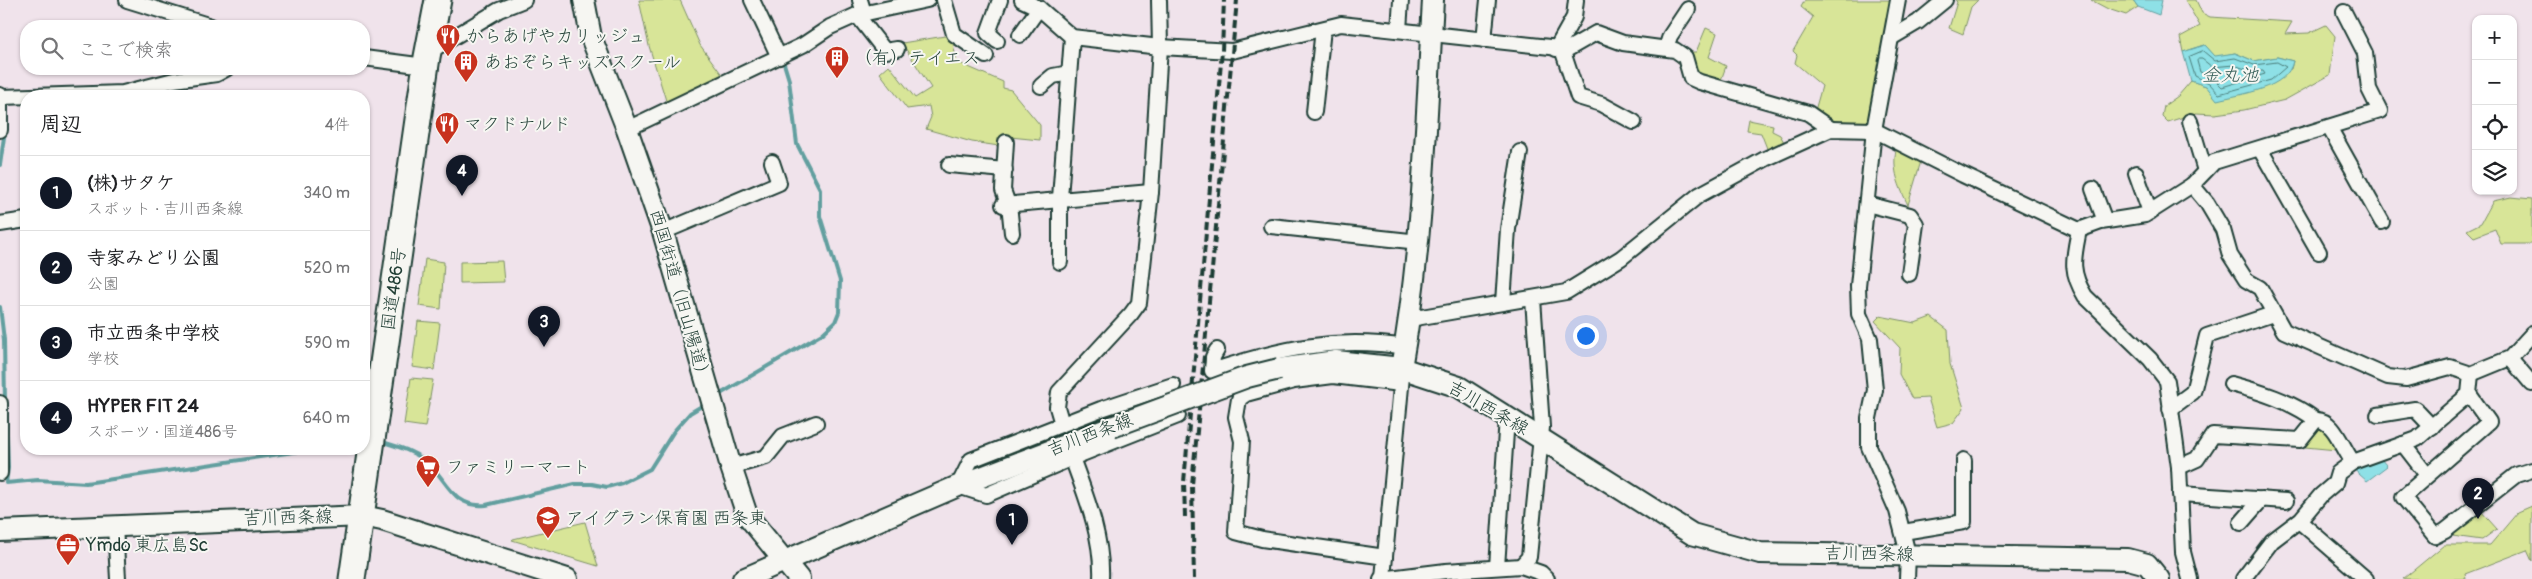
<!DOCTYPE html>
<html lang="ja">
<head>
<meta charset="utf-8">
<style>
  body { margin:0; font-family:Pangolin,"Klee One",sans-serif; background:#f6f6f6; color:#202124 }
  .controls { position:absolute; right:15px; top:15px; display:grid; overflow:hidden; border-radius:10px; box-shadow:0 1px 4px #0004 }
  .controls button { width:45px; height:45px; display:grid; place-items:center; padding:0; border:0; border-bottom:1px solid #e0e0e0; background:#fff; color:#202124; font:25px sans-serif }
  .you { position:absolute; left:1585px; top:335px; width:18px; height:18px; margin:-12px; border:4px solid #fff; border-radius:50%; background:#1a73e8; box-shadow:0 0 0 8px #1a73e833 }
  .badge { display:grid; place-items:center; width:32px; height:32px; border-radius:50%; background:#111827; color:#fff; font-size:16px; font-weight:700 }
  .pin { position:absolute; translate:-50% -41px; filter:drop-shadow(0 1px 2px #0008) }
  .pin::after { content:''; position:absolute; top:26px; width:18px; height:15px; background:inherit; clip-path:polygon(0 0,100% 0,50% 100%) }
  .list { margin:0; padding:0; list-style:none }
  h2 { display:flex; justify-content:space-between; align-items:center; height:65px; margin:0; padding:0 20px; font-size:21px }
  h2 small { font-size:16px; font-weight:400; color:#757577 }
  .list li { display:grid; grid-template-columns:32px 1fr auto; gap:15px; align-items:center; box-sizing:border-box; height:75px; padding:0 20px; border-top:1px solid #e0e0e0 }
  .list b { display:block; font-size:19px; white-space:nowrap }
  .list p { margin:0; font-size:16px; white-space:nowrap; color:#757577 }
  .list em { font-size:16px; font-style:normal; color:#757577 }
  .icon { flex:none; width:28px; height:28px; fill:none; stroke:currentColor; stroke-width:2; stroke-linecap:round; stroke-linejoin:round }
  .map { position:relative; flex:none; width:2532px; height:579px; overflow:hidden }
  .search { position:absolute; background:#fff; box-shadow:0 1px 4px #0004; left:20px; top:20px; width:350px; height:55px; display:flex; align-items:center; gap:12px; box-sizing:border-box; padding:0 18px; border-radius:20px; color:#757577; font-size:19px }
  .panel { position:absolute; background:#fff; box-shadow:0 1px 4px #0004; left:20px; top:90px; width:350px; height:365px; border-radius:20px }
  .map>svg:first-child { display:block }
</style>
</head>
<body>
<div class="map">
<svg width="2532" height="579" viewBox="0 0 2532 579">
  <rect width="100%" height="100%" fill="#f0e3eb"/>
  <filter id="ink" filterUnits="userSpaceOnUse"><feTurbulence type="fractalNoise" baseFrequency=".02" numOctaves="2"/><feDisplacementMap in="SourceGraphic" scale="10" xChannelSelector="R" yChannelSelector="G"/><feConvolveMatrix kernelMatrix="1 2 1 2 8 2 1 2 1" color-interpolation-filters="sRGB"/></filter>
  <g filter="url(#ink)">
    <g fill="#d8e598" stroke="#7c9166">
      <polygon points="639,0 680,0 700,45 726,80 668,107 649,46"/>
      <polygon points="1805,0 1895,0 1871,125 1831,124 1814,114 1822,86 1795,63 1797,55 1793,51 1813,17 1801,7"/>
      <polygon points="1955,0 1978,0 1971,7 1963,34 1949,28 1957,2"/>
      <polygon points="2091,0 2133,0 2138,7 2126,15 2108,9"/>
      <polygon points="2185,0 2196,0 2202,13 2210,17 2292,22 2285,34 2309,33 2326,25 2335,36 2330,75 2285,100 2244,110 2215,114 2196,113 2168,122 2162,116 2164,106 2178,96 2191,81 2206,86 2291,69 2293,61 2277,57 2254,61 2235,53 2215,57 2205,45 2183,52 2180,37 2200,26"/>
      <polygon points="1706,28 1717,33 1709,57 1726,66 1719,86 1692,75 1691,52 1696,52"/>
      <polygon points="951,35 957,62 1003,82 1003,88 1011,90 1040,125 1040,140 1000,136 999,146 972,142 926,129 931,117 929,106 907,109 880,73 889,65 915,98 931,88 902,43"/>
      <polygon points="1749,120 1773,125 1772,131 1780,135 1784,142 1768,151 1761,133 1747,131"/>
      <path d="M 1896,150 L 1921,161 L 1908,205 C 1899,186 1892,170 1896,150 Z"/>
      <polygon points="2511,197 2532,199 2532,244 2501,244 2495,229 2474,237 2467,230 2481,223 2493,201"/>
      <polygon points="425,259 444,262 441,309 419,306"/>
      <polygon points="502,261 504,282 460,283 460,262"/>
      <polygon points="1880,316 1915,323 1931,317 1948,330 1950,364 1964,408 1953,423 1937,427 1928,398 1912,399 1899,374 1900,348 1875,321"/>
      <polygon points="418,321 440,323 434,370 412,367"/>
      <polygon points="411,378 433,380 425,427 404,424"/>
      <polygon points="2323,424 2336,443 2337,450 2305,447 2315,425"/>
      <polygon points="2532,506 2532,561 2527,550 2465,574 2466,579 2403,579 2444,545 2490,545 2518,512"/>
      <polygon points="2480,510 2497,529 2482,540 2445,535"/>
      <polygon points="585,522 598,566 512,540 513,539"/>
    </g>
    <g fill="#8ee0e6" stroke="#629f9f">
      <polygon points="2133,0 2162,0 2159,15 2138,7"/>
      <path d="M 2205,45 L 2215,56 L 2235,53 L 2254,61 L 2277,57 L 2293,61 C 2288,89 2241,94 2217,100 L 2206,86 L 2191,81 L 2183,52 Z"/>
      <polygon points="2379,457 2387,466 2367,481 2352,468"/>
    </g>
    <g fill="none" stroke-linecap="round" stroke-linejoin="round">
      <g stroke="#4b7e7b" stroke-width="1">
        <polygon points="2203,51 2215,61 2235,58 2254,65 2277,62 2286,67 2271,80 2219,94 2209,83 2195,76 2189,57"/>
        <polygon points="2199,59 2202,59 2212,67 2234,65 2251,71 2263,71 2265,74 2222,87 2212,77 2200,72 2197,61"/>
      </g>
      <g stroke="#629f9f" stroke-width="4">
        <polyline points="0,165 5,130"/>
        <polyline points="0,307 4,340 5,402"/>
        <polyline points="717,396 822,334 835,322 839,312 840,281 820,216 820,189 797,144 789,80 782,57"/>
        <polyline points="7,434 8,468 6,483 38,480 86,483 314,449"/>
        <path d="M 383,442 C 399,447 413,451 426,461 C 447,478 452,509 486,505 L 575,484 L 592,484 L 607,487 L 622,483 L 650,469 L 674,431 L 690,413 L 705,404"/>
      </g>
      <defs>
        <g id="street">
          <polyline points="127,0 211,26"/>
          <polyline points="752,0 779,57"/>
          <polyline points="860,0 864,13"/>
          <polyline points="944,0 954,34 986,56"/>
          <polyline points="1022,0 1039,8 1072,37 1160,47 1232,51 1341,24 1568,49 1596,33 1623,43 1675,50 1685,57 1691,78 1700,82 1808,113 1831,129"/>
          <polyline points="1898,0 1874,130 1858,286 1859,314 1870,339 1875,390 1869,418 1869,447 1897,511 1908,554 1907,579"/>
          <polyline points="857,15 885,51 897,49"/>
          <polyline points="1399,30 1401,0"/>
          <polyline points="1020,35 1039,8"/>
          <polyline points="1891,38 1918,22 1945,0"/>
          <polyline points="1484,40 1488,0"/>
          <polyline points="997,41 988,33 1000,0"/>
          <polyline points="1666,48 1670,36 1688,9"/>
          <polyline points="1556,49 1574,17 1576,0"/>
          <polyline points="1562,49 1578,97 1601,104 1634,122"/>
          <polyline points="427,53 499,10 524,0"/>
          <polyline points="364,58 425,66"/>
          <polyline points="1041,86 1053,76 1069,73"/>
          <polyline points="0,95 0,130"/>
          <polyline points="1,97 123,93 174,80 217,74 226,69"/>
          <polyline points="1314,112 1323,29"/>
          <polyline points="2190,121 2205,171"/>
          <polyline points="2329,127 2382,222"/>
          <polyline points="627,129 803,45 830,27 857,15 927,0"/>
          <polyline points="1006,142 1003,190 1008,204"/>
          <polyline points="2260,149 2319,252"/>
          <polyline points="949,165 1005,170"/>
          <polyline points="2136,173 2150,212"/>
          <polyline points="2192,185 2207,203 2223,230 2230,255 2246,280 2260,288 2284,331 2388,377 2406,379 2450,367 2471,374 2510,358 2532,334"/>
          <polyline points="2093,189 2105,221"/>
          <polyline points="1009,204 1012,233"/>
          <polyline points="1867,204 1910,215 1916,224 1909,274"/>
          <polyline points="1003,205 1151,192"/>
          <polyline points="0,224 26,220"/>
          <polyline points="1271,226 1419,242"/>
          <path d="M 2079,230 C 2074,257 2069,270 2085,296 L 2150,359 L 2167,381 L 2179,467 L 2183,552 L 2190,579"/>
          <polyline points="663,232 779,183 772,162"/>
          <polyline points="1060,262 1060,198 1072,37"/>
          <polyline points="1503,303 1508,229 1520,152"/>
          <polyline points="1410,319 1566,292 1621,258 1699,195 1765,159 1831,129 1874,130 1963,175 2079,230 2101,222 2145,215 2192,185 2214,162 2380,111 2369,89 2365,53 2344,12"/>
          <path d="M 1217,350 L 1213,357 L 1212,371 C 1278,349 1335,336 1405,347"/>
          <polyline points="2510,358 2532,384"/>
          <path d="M 2231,384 C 2261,392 2291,401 2316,420"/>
          <polyline points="2469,394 2489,422 2403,497 2435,536 2445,531 2516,475 2532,470"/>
          <polyline points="0,403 0,473"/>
          <polyline points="2170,409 2193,392 2207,336 2273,314"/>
          <polyline points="2378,415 2415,409 2432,427"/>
          <polyline points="1062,424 1057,407 1059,392 1131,314 1139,303 1151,192 1160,47 1159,0"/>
          <polyline points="2403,444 2427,475"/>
          <polyline points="1072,458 1178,416"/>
          <polyline points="731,467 766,457 783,436 816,423"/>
          <path d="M 2179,467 L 2197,459 L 2213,435 L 2300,440 L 2316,420 C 2334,419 2342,448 2353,462"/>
          <polyline points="2180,494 2286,501"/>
          <polyline points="2299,521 2366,579"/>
          <polyline points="2241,523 2262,499"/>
          <polyline points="115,526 118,579"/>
          <polyline points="1903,532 1964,522 1964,460"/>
          <polyline points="1385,557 1262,539 1236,532 1242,441 1236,417 1239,399 1246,394 1294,381 1333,376 1401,384"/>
          <polyline points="1521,566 1529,557 1542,427 1533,299"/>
          <polyline points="1497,567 1507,417"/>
          <polyline points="1383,578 1402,376"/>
          <path d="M 1101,579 C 1103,538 1086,496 1072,458 L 986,495 L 958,486 L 971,460 L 1101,409 L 1173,385"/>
          <polyline points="1381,579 1446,571 1521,566 1541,573 1547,579"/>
          <polyline points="2243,579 2272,541 2301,519 2321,495 2335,483 2338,473 2353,462 2417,439 2469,394 2471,374"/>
        </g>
        <g id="secondary">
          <polyline points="584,0 591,37 627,129 663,232 731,467 747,515 799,579"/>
          <path d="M 1401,368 C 1423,246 1426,123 1433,0"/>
          <polyline points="1279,369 1336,361 1401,368 1459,387 1692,534 1760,553 2128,559 2147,564 2159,579"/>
          <polyline points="0,531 363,516 382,520 567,579"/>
          <polyline points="743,579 958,486 1112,427"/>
        </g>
        <polyline id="highway" points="352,579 427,57 438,0"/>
      </defs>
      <use href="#street" stroke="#1f3d34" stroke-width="18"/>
      <use href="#secondary" stroke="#1f3d34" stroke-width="24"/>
      <use href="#highway" stroke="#1f3d34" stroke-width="29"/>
      <use href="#street" stroke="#f6f6f2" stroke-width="14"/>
      <use href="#secondary" stroke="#f6f6f2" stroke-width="20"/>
      <use href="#highway" stroke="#f6f6f2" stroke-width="25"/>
      <g stroke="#1f3d34" stroke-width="4" stroke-dasharray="8 4" stroke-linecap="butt">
        <polyline points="1185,517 1184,482 1222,51 1224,0"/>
        <polyline points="1194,579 1192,485 1237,0"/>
      </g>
      <defs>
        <polyline id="secondary-bridge" points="1112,427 1247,377 1279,369"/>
      </defs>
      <use href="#secondary-bridge" stroke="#1f3d34" stroke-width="24" stroke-linecap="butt"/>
      <use href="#secondary-bridge" stroke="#f6f6f2" stroke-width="20"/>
    </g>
  </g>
  <defs>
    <symbol id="restaurant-pin" viewBox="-11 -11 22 30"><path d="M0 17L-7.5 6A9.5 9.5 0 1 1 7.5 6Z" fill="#c8321e" stroke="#f6f6f2"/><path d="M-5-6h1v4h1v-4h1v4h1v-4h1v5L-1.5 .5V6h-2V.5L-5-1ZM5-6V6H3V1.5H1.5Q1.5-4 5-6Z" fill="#fff"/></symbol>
    <symbol id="building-pin" viewBox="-11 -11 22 30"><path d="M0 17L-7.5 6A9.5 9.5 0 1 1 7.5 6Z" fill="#c8321e" stroke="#f6f6f2"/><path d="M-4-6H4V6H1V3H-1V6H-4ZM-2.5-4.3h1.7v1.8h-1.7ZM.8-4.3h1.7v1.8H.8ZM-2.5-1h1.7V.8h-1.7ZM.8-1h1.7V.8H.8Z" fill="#fff"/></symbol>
    <symbol id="supermarket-pin" viewBox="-11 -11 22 30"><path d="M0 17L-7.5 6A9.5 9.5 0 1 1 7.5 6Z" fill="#c8321e" stroke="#f6f6f2"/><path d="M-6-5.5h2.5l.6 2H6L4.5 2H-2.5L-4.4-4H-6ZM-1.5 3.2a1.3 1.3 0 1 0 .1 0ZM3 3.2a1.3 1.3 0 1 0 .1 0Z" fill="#fff"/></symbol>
    <symbol id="school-pin" viewBox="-11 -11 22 30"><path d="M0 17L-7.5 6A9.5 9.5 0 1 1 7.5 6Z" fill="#c8321e" stroke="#f6f6f2"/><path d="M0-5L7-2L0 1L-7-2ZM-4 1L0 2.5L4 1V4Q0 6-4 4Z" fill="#fff"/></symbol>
    <symbol id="office-pin" viewBox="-11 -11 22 30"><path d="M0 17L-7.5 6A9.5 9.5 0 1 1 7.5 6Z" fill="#c8321e" stroke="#f6f6f2"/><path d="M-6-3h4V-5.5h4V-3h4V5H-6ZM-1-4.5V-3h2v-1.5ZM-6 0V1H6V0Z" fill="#fff"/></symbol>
  </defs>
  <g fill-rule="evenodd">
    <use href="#restaurant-pin" x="434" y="22" width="28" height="38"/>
    <use href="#building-pin" x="823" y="44" width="28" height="38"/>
    <use href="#building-pin" x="452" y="48" width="28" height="38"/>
    <use href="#restaurant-pin" x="433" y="110" width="28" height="38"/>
    <use href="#supermarket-pin" x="414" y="453" width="28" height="38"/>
    <use href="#school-pin" x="534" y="504" width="28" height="38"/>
    <use href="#office-pin" x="54" y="531" width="28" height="38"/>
  </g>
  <g text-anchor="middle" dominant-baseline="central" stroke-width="4" stroke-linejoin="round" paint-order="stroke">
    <g font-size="18" fill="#1f3d34" stroke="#f6f6f2" text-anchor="start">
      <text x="466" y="36">からあげやカリッジュ</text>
      <text x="854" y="58">（有）テイエス</text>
      <text x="484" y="62">あおぞらキッズスクール</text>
      <text x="464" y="124">マクドナルド</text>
      <text x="446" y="467">ファミリーマート</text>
      <text x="566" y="518">アイグラン保育園 西条東</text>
      <text x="86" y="545">Ymdo 東広島Sc</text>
    </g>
    <g font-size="18" fill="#1f3d34" stroke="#f6f6f2">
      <text transform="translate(394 289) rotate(-82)">国道486号</text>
      <text transform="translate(680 296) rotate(74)">西国街道（旧山陽道）</text>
      <text transform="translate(1488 408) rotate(30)">吉川西条線</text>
      <text transform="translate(1090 435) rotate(-21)">吉川西条線</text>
      <text transform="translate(288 518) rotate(-2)">吉川西条線</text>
      <text transform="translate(1869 554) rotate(1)">吉川西条線</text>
    </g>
    <g font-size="19" font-style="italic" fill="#355e58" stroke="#f6f6f2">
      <text x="2230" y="75">金丸池</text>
    </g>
  </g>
</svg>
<div class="controls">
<button>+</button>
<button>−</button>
<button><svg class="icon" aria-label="locate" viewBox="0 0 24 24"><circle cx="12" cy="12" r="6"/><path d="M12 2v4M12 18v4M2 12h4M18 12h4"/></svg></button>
<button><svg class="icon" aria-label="layers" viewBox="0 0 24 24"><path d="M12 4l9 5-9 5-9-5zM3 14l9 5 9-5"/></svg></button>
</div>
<div class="you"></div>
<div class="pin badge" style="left:1012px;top:545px">1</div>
<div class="pin badge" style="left:2478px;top:519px">2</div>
<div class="pin badge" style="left:544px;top:347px">3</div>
<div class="pin badge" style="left:462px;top:196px">4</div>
<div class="search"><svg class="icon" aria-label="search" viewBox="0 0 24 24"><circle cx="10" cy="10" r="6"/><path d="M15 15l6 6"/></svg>ここで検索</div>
<section class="panel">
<h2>周辺<small>4件</small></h2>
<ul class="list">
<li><span class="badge">1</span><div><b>(株)サタケ</b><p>スポット · 吉川西条線</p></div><em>340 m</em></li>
<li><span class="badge">2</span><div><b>寺家みどり公園</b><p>公園</p></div><em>520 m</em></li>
<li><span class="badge">3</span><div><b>市立西条中学校</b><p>学校</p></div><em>590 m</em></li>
<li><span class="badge">4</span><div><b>HYPER FIT 24</b><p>スポーツ · 国道486号</p></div><em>640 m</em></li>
</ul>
</section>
</div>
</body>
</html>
